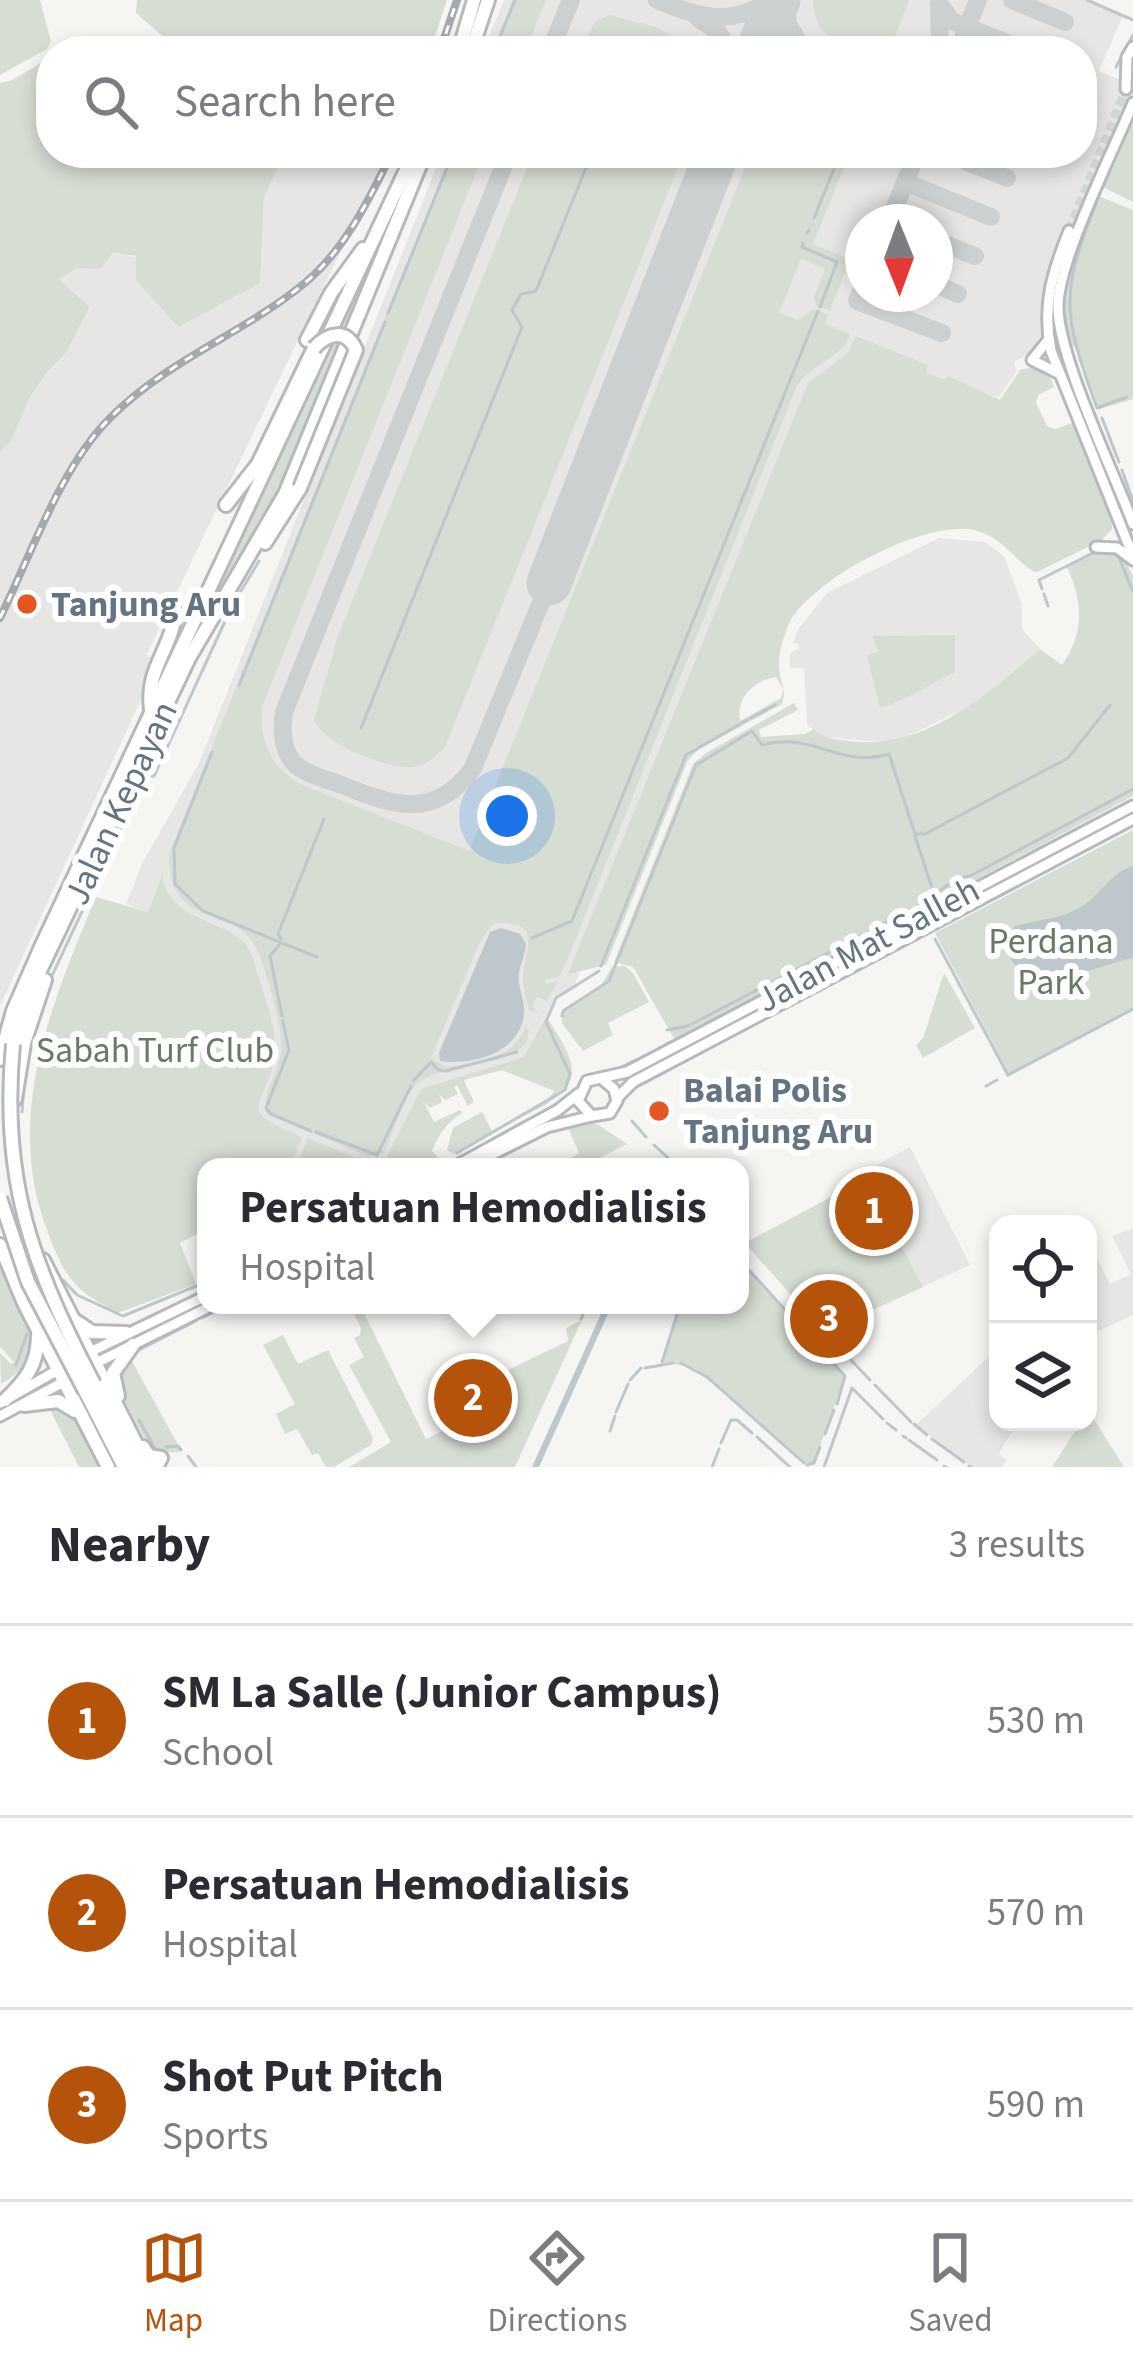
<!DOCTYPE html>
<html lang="en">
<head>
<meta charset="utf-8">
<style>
  body { margin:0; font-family:"Source Sans 3",sans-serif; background:#f7f7f7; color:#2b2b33 }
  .controls { position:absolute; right:36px; bottom:36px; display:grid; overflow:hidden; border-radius:24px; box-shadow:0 6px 18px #0003 }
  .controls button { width:108px; height:108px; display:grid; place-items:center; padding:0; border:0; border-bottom:3px solid #e1e1e2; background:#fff; color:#2b2b33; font:60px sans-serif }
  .compass { position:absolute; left:845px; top:204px; width:108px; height:108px; border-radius:50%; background:#fff; box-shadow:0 6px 18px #0003; rotate:179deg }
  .you { position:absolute; left:507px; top:816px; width:42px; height:42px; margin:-30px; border:9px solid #fff; border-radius:50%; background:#1a73e8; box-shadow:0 0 0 18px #1a73e833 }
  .badge { display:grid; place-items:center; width:78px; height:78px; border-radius:50%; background:#b45309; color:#fff; font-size:39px; font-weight:700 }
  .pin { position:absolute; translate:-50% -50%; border:6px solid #fff; box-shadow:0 3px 12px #0006 }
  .popup { position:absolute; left:197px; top:1158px; width:552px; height:156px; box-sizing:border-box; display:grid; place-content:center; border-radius:24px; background:#fff; filter:drop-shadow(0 3px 9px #0005); font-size:39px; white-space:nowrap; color:#7c7c81 }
  .popup b { font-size:45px; color:#2b2b33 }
  .popup::after { content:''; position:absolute; left:50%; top:100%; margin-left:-24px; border:24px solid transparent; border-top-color:#fff }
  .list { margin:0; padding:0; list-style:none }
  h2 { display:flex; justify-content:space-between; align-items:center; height:156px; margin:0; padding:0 48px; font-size:51px }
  h2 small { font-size:39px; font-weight:400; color:#7c7c81 }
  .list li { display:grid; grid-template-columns:78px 1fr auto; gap:36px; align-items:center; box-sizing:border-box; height:192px; padding:0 48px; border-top:3px solid #e1e1e2 }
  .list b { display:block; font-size:45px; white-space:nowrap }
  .list p { margin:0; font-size:39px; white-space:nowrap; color:#7c7c81 }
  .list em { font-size:39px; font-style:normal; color:#7c7c81 }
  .icon { flex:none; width:66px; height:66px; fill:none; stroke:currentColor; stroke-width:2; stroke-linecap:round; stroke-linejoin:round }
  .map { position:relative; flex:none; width:1133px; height:1467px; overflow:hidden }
  .search { position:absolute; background:#fff; box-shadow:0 6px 18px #0003; left:36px; right:36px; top:36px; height:132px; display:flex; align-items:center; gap:30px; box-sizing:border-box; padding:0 42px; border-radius:48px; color:#7c7c81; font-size:45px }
  .sheet { height:732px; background:#fff }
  nav { display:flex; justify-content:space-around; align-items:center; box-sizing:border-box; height:168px; border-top:3px solid #e1e1e2; background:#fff; font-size:33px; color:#7c7c81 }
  nav a { display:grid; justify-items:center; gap:6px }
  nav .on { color:#b45309 }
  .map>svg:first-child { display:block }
</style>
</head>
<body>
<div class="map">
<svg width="1133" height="1467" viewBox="0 0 1133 1467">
  <rect width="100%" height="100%" fill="#f5f6f2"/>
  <g fill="#e6e7e5" fill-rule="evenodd">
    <path d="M 504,0 L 1091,0 L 1123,15 L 1099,71 L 1120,80 L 1118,86 L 1133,92 L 1133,99 L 1077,234 L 1065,231 L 1045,282 L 1041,336 L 1036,350 L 1014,362 L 1017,371 L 998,398 L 953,381 L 815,387 L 574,987 L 555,998 L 541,1028 L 550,1087 L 502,1070 L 424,1090 L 392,1167 L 221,1167 L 246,951 L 126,904 L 143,862 L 199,763 L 442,153 L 1082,153 L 1082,51 L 483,51 ZM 863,222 L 935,222 L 935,294 L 863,294 Z"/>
    <polygon points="284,153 388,153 147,654 151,659 143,695 0,1006 0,452 11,441 30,397 47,372 66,353 90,308 57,279 78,268 100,268 113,253 137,257 136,280 151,295 260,283 264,198"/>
    <polygon points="939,538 985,542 1004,556 1022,604 1022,629 1040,649 979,702 893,743 824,737 807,725 804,668 790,668 790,653 799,649 797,643 793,644 798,629 827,593"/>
    <polygon points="910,1147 970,1265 824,1332 745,1243 872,1175 869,1169"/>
    <polygon points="1133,1228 1133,1315 1088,1336 1088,1241 1110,1284 1131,1274 1112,1236"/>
    <polygon points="998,1348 998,1422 1017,1422 999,1454 1007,1460 1002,1467 972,1467 916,1425"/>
  </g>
  <g fill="#d6ddd3" fill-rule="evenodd">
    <polygon points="0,0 40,0 51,41 47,49 0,75"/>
    <polygon points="137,0 447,0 430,51 195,51 173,36 167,40 136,13"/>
    <polygon points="513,0 546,0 525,51 492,51"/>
    <path d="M 813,0 L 909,0 L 889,51 C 853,51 814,44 813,0 Z"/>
    <polygon points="609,15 656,27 697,51 580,51 595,22"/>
    <polygon points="51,57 51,153 284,153 264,198 260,283 178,327 136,280 136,256 113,253 100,269 78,268 58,279 90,307 66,353 47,372 30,397 11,441 0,452 0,83 12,80"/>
    <polygon points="1133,113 1133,202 1103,187"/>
    <path d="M 451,153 L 484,153 L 262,707 C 259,743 271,768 303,785 L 469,851 L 751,153 L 850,153 L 813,244 L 850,259 L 830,311 L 816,305 L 814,297 L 825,269 L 801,259 L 779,313 L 798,320 L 814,309 L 828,315 L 825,324 L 850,334 C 842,360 809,363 796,388 L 565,966 L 560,976 L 545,980 L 546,984 L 558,981 L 547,1001 L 537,997 L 532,1007 L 540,1014 L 529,1010 C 527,1000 523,989 523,979 C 523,951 547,918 492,924 L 479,944 L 431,1058 L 446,1067 C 478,1063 511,1060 525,1028 L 529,1030 L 527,1042 C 500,1073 433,1060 412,1090 C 399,1107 394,1133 384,1153 L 367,1156 L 267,1114 C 261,1092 279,1073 281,1051 C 283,1026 267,973 257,950 C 235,901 167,932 169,854 Z"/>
    <path d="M 533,153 L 684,153 L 446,745 C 438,755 428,764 415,767 C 390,771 321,743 314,719 L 338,636 Z"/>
    <polygon points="397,196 280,489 179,665 323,366"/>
    <path d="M 1101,197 L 1133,210 L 1133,399 L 1099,409 L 1077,348 L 1071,345 C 1054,294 1077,242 1101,197 Z"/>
    <path d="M 856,336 L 928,365 L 926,373 L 945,380 L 948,376 L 1000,400 L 1020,370 C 1039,365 1047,368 1054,387 L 1038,395 L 1036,403 L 1047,426 L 1055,429 L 1072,423 L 1077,427 L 1111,512 L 1112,529 L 1102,540 L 1037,572 C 1020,568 1006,539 978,531 C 930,516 809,580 789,624 C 783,637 778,655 779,669 C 780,683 787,690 782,704 L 698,750 L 688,760 L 606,965 L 568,974 L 808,383 L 847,354 ZM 776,677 L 783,689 L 781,698 L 740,721 C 736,697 754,681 776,677 Z"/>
    <path d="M 1101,548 L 1121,553 L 1133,576 L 1133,796 C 980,877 829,960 675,1040 L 633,967 L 614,962 L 693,764 L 706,753 L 794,703 L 798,710 L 759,730 L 761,737 L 805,734 L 814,729 C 825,739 835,739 849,741 C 924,751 987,695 1040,649 L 1062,665 C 1085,633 1083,600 1066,565 Z"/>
    <path d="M 955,635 L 955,672 C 930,684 907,700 880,708 L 867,656 L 879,651 L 872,636 Z"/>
    <polygon points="1133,830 1133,1008 1009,1074 935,933"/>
    <path d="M 162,876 C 172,919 209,916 239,938 C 252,947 255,965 259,979 C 266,1002 277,1029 275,1053 C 269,1108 228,1106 302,1137 L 290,1167 L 206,1167 L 206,1229 L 180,1243 L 196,1284 L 118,1313 C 75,1291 65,1278 48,1233 C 3,1118 51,1004 96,897 L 148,912 Z"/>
    <polygon points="625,966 633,973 649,1002 608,1023 613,1035 583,1051 562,1023 562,1010 601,985 612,967"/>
    <polygon points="944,973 975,1028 923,1058 916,1045 923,1038"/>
    <path d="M 546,1017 C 585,1072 583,1089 518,1119 L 547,1101 L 554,1091 L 502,1070 L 464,1080 L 474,1102 L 468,1106 L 457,1085 L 454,1087 L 458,1094 L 445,1100 L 439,1094 L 442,1102 L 430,1108 L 424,1102 L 434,1122 L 460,1110 L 462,1113 C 446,1123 439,1134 432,1151 L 437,1156 L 437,1167 L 296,1167 L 308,1138 L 365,1162 L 385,1160 L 421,1089 L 524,1057 Z"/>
    <polygon points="482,1112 493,1133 454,1154 447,1150 453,1128"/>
    <polygon points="574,1123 597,1124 627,1144 582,1167 556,1167 579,1153 568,1128 542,1134 478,1167 471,1167 540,1130"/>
    <polygon points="865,1179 923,1287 824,1332 745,1243"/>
    <polygon points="740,1260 845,1376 813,1465 804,1463 695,1368 662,1362 680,1305 740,1305"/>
    <path d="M 0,1262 C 19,1308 61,1350 1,1384 L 0,1353 L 11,1364 L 14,1362 L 0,1347 Z"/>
    <polygon points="349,1305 360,1305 426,1439 459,1423 464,1432 510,1410 496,1383 500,1374 568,1341 566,1328 582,1320 515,1467 349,1467 391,1442 349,1365 364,1357 354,1338 360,1335 361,1328"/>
    <polygon points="283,1335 298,1364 328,1350 373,1438 371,1445 334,1467 326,1467 318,1453 312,1455 297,1429 285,1434 276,1414 295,1404 263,1345"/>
    <path d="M 129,1356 L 181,1450 L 179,1452 L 152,1453 L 120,1392 C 115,1378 120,1368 129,1356 Z"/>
    <polygon points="46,1402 71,1409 101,1467 79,1467"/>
    <polygon points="1088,1410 1124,1467 1052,1467 1081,1422 1088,1422"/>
  </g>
  <g fill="#bdc7cc">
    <path d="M 1133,866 L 1133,958 C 1090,966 1031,1004 1006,951 L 1014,927 C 1035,919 1059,920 1079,908 C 1101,896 1109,873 1133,866 Z"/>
    <path d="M 501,928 L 520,934 L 526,944 C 525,955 521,963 519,973 C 517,987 525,999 524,1012 C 522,1052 474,1066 440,1061 L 439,1053 L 490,932 Z"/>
    <polygon points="605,1305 612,1305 539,1467 532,1467"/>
  </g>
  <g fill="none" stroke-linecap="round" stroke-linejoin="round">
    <g stroke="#bdc7cc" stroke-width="3">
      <polyline points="1087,0 1133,20"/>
      <polyline points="494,51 515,0"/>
      <polyline points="633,51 636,43"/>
      <polyline points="1116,67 1133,35"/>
      <polyline points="1103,187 1127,128"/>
      <path d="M 1099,196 C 1060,294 1061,309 1097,408 L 1127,397"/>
      <polyline points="814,218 834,169"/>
      <polyline points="807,233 809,230"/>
      <polyline points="803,243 802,247 837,262 820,307"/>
      <polyline points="388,313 453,153"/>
      <polyline points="1102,418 1119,462"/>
      <polyline points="1122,470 1133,501"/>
      <polyline points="1112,553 1118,555 1133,592"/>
      <polyline points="1042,589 1039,580 1099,550"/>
      <polyline points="1044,594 1048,606"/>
      <polyline points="239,685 385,322"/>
      <polyline points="751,718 775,705"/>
      <polyline points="361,728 522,327 512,310 521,294 536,291 592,153"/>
      <polyline points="212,752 174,848 175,884 203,911 317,957"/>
      <polyline points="935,894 958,878 970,876 1133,789"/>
      <polyline points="532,938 572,921 818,311"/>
      <polyline points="281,939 278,934 324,819"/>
      <polyline points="935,939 1008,1075"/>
      <polyline points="279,945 270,956 282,1016"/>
      <polyline points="601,966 686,755 747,720"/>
      <polyline points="50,980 145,777 154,776 232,606 259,561"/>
      <path d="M 562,1016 L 563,1011 L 609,981 L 696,765 L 752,731 L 762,745 C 812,731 841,769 889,754 L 915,834 L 925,834 L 1068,758 L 1110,705"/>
      <polyline points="283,1021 289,1050 266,1108 271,1114 311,1131"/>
      <polyline points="667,1030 688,1026 931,899 934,894 915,836"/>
      <polyline points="656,1050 670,1042"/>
      <polyline points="644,1056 650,1053"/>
      <polyline points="615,1070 636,1060"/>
      <polyline points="1008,1075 1133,1009"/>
      <polyline points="413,1081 431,1062 438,1070 446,1071 517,1052"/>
      <polyline points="986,1086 997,1080"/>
      <polyline points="22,1112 24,1082"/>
      <polyline points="632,1121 646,1137"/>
      <polyline points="316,1132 377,1155 411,1086"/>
      <polyline points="654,1145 678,1167"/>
      <polyline points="457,1153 565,1090 570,1074 546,1022 556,998 599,971"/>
      <polyline points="429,1167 434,1164"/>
      <polyline points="740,1260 845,1376 837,1404"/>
      <polyline points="63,1280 77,1295 123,1316 206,1282"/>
      <polyline points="202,1318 227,1305"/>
      <polyline points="581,1319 587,1305"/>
      <polyline points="133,1353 196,1321"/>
      <polyline points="851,1360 870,1380"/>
      <polyline points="662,1362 680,1305"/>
      <polyline points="681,1363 707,1377 804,1463"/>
      <polyline points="16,1365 27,1334"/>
      <polyline points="645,1368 673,1363"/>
      <polyline points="121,1375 122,1372"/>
      <polyline points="630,1380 641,1368"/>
      <polyline points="875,1385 911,1422"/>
      <polyline points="616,1412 628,1384"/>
      <polyline points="74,1417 100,1467"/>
      <polyline points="139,1420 157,1452 162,1450"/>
      <polyline points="0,1422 25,1409"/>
      <polyline points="887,1423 896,1430"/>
      <polyline points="914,1424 927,1435"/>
      <polyline points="610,1431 615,1416"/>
      <polyline points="825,1434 834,1410"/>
      <polyline points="903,1436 906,1438"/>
      <polyline points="757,1437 790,1467"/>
      <polyline points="932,1439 964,1462"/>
      <polyline points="909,1440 937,1460"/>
      <polyline points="721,1443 731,1420 737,1420 752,1433"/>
      <polyline points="166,1447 178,1446 181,1450"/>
      <polyline points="188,1456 196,1467"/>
      <polyline points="807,1465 814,1463 820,1447"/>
      <polyline points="944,1466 946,1467"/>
      <polyline points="969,1466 971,1467"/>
      <polyline points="712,1467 719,1449"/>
      <polyline points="824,1467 852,1388 883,1419"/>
    </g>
    <g stroke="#ccd0d0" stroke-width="18">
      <path d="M 657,0 C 698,17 730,28 770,0"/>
      <polyline points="785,0 788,24 804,51"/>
      <polyline points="1012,0 1065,22"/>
      <polyline points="939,4 952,21 1027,51"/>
      <polyline points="939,5 940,51"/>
      <polyline points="698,18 717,31 730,51"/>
      <polyline points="550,51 571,0"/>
      <polyline points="958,51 978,0"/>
      <path d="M 509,153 L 284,712 C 282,726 282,745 290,758 C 299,773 323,778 339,784 C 391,805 434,822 473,768 L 549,583"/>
      <polyline points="945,153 1007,178"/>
      <polyline points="905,182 991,217"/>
      <polyline points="889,222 917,153"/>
      <polyline points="935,240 975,256"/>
      <polyline points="935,284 958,294"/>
      <polyline points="863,286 857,301 942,333"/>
    </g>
    <g stroke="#ccd0d0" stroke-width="45">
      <polyline points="758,51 778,0"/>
      <polyline points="549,583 717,153"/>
    </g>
    <polyline stroke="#d1d6d6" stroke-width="9" stroke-dasharray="9 4.5" stroke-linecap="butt" points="1069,231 1126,89"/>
    <defs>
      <g id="major">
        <polyline points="1126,89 1127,57 1133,47"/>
        <path d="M 1133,103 C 1113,152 1060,256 1058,304 C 1056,353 1114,472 1133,524"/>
        <path d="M 1069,231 C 1052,273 1042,306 1051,351 L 1133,556"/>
        <polyline points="1049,339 1032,360 1060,374"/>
        <polyline points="1096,547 1117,548 1133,560"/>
        <polyline points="602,1079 614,1089 617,1101 610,1113 592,1116 578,1101 587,1081 627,1072 1133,806"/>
        <polyline points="617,1098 633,1082 1133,819"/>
        <polyline points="454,1167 558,1110 578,1094"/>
        <polyline points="467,1167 547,1127 592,1116"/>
        <polyline points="88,1353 206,1296"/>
        <polyline points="94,1364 213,1305"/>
        <polyline points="0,1403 63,1367"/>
        <polyline points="0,1416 69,1379"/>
      </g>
      <g id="highway">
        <polyline points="459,51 474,0"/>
        <polyline points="471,51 488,0"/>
        <polyline points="307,340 331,293 363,249"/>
        <polyline points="226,505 258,464 314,348"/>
        <polyline points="265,543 300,488"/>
        <path d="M 151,710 C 145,667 174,647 175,610"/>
        <polyline points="13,1044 37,977 189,658 285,494 425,153"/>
        <polyline points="0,1059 13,1011 41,947 414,153"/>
        <polyline points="15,1099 24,1043 45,980"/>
        <polyline points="0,1245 24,1303 108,1467"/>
        <polyline points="43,1260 148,1467"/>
        <polyline points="74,1320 92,1332 126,1333"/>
        <polyline points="94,1384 137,1467"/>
        <polyline points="85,1391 124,1467"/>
        <polyline points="118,1396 113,1373 133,1345"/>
        <path d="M 5,1400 C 25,1381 38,1365 38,1335"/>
        <polyline points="24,1405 58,1401 75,1411"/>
        <polyline points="143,1447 149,1456 161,1458 156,1467"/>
      </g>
    </defs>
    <use href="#major" stroke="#b6babe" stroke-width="15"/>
    <use href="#highway" stroke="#b6b9bc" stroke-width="18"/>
    <use href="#major" stroke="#fff" stroke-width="9"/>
    <use href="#highway" stroke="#fff" stroke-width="12"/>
    <defs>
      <g id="rail">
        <polyline points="440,51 457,0"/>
        <path d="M 0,618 C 31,555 60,468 110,418 C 167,360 245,333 306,282 C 346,248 369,199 392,153"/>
      </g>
    </defs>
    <use href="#rail" stroke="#a3a9af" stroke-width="8"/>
    <use href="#rail" stroke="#fff" stroke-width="3" stroke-dasharray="9" stroke-linecap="butt"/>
    <defs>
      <g id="highway-bridge">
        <path d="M 300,488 L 356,350 C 346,328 328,333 314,348"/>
        <path d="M 13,1044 C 0,1182 33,1266 94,1384"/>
        <polyline points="0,1198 28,1282 85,1391"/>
      </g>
    </defs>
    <use href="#highway-bridge" stroke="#b6b9bc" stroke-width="18" stroke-linecap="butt"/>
    <use href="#highway-bridge" stroke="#fff" stroke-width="12"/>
  </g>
  <g fill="#e55722" stroke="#fff" stroke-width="4.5">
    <circle cx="27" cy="604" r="12"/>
    <circle cx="659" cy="1111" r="12"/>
  </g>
  <g text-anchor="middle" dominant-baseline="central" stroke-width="12" stroke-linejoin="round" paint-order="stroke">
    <g font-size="36" font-weight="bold" fill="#647483" stroke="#fff" text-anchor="start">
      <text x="51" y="604">Tanjung Aru</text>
      <text x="683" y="1090">Balai Polis<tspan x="683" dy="41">Tanjung Aru</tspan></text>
    </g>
    <g font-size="36" fill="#647483" stroke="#fff">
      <text transform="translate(121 803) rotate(-65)">Jalan Kepayan</text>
      <text transform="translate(868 945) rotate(-28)">Jalan Mat Salleh</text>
    </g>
    <g font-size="36" fill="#677a63" stroke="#fff">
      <text x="1051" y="941">Perdana<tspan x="1051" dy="41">Park</tspan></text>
      <text x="155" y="1050">Sabah Turf Club</text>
    </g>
  </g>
</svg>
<div class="controls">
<button><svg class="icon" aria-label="locate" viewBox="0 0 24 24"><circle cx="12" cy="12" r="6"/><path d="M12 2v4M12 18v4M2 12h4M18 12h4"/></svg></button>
<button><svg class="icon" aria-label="layers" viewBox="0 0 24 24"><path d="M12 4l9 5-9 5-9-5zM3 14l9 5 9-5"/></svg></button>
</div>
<svg class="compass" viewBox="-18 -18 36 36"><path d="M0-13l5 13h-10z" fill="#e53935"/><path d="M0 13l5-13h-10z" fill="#7c7c81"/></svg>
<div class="you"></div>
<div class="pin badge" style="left:874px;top:1211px">1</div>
<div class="pin badge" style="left:473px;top:1398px">2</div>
<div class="popup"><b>Persatuan Hemodialisis</b>Hospital</div>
<div class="pin badge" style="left:829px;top:1319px">3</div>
<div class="search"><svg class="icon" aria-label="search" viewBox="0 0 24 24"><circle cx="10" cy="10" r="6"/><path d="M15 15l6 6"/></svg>Search here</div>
</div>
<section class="sheet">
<h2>Nearby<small>3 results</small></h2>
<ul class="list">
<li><span class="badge">1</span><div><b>SM La Salle (Junior Campus)</b><p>School</p></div><em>530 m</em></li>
<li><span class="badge">2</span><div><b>Persatuan Hemodialisis</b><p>Hospital</p></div><em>570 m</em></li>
<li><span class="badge">3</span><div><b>Shot Put Pitch</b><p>Sports</p></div><em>590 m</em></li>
</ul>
</section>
<nav>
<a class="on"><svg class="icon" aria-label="map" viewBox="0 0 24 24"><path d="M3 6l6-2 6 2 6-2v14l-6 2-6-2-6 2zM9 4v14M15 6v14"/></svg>Map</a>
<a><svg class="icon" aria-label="directions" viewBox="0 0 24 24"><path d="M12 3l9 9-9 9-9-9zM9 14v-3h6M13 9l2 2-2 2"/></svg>Directions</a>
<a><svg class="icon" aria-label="saved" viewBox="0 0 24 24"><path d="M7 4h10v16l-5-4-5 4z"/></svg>Saved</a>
</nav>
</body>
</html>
